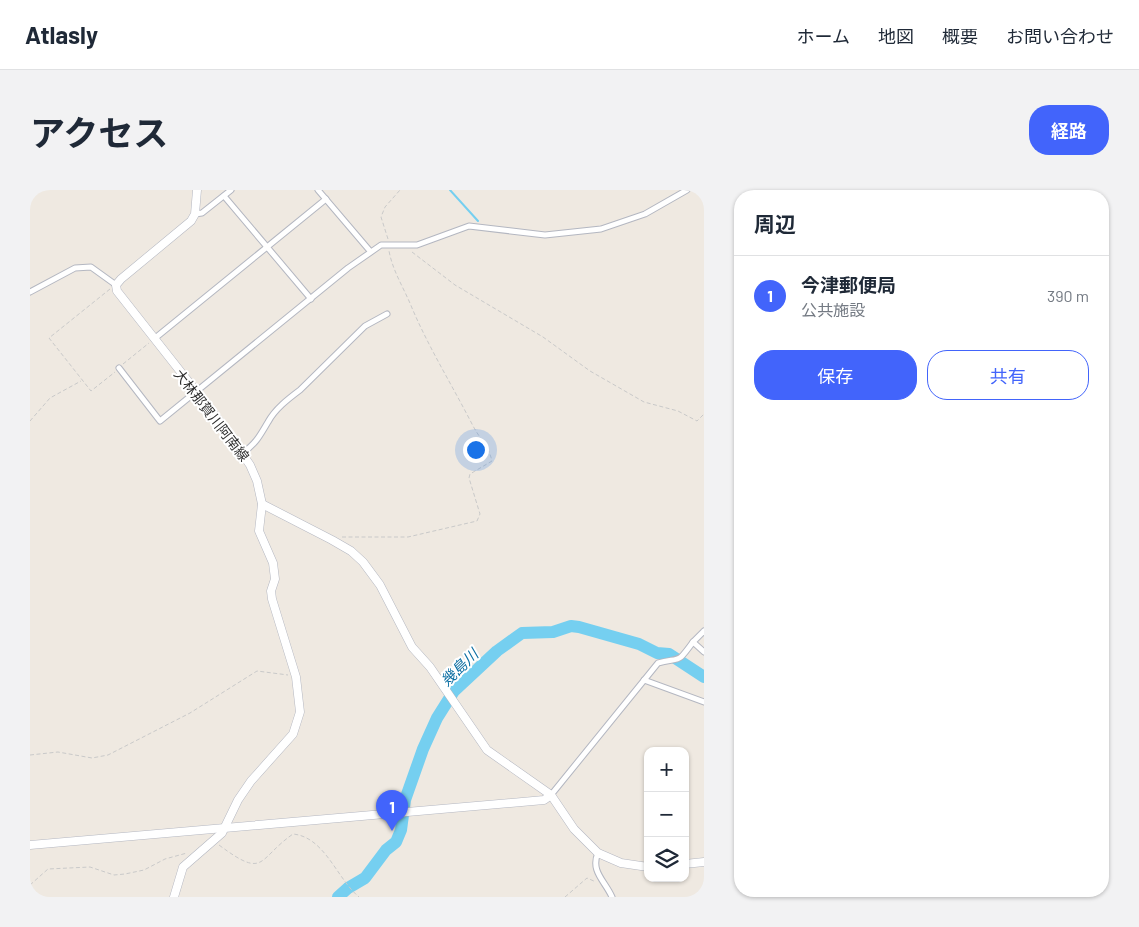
<!DOCTYPE html>
<html lang="ja">
<head>
<meta charset="utf-8">
<style>
  body { margin:0; font-family:Barlow,"Noto Sans JP",sans-serif; background:#f2f2f3; color:#1f2937 }
  .controls { position:absolute; right:15px; bottom:15px; display:grid; overflow:hidden; border-radius:10px; box-shadow:0 1px 4px #0004 }
  .controls button { width:45px; height:45px; display:grid; place-items:center; padding:0; border:0; border-bottom:1px solid #e0e1e3; background:#fff; color:#1f2937; font:25px sans-serif }
  .you { position:absolute; left:445px; top:259px; width:18px; height:18px; margin:-12px; border:4px solid #fff; border-radius:50%; background:#1a73e8; box-shadow:0 0 0 8px #1a73e833 }
  .badge { display:grid; place-items:center; width:32px; height:32px; border-radius:50%; background:#4264fb; color:#fff; font-size:16px; font-weight:700 }
  .pin { position:absolute; translate:-50% -41px; filter:drop-shadow(0 1px 2px #0008) }
  .pin::after { content:''; position:absolute; top:26px; width:18px; height:15px; background:inherit; clip-path:polygon(0 0,100% 0,50% 100%) }
  .list { margin:0; padding:0; list-style:none }
  h2 { display:flex; justify-content:space-between; align-items:center; height:65px; margin:0; padding:0 20px; font-size:21px }
  h2 small { font-size:16px; font-weight:400; color:#747a83 }
  .list li { display:grid; grid-template-columns:32px 1fr auto; gap:15px; align-items:center; box-sizing:border-box; height:80px; padding:0 20px; border-top:1px solid #e0e1e3 }
  .list b { display:block; font-size:19px; white-space:nowrap }
  .list p { margin:0; font-size:16px; white-space:nowrap; color:#747a83 }
  .list em { font-size:16px; font-style:normal; color:#747a83 }
  .actions { display:flex; gap:10px; padding:15px 20px }
  .actions a { flex:1; padding:11px 0; border:1px solid #4264fb; border-radius:20px; text-align:center; font-size:18px; color:#4264fb }
  .actions .main { background:#4264fb; color:#fff }
  .icon { flex:none; width:28px; height:28px; fill:none; stroke:currentColor; stroke-width:2; stroke-linecap:round; stroke-linejoin:round }
  .map { position:relative; flex:none; width:674px; height:707px; overflow:hidden; border-radius:20px }
  header { display:flex; align-items:center; gap:30px; box-sizing:border-box; height:70px; padding:0 25px; background:#fff; border-bottom:1px solid #e0e1e3 }
  header strong { font-size:24px }
  nav { display:flex; gap:28px; margin-inline-start:auto; font-size:18px }
  .intro { display:flex; align-items:center; justify-content:space-between; box-sizing:border-box; height:120px; padding:0 30px }
  h1 { margin:0; font-size:35px }
  .button { padding:12px 22px; border-radius:20px; background:#4264fb; color:#fff; font-size:18px; font-weight:700 }
  main { display:flex; gap:30px; padding:0 30px }
  aside { flex:1; background:#fff; border-radius:20px; box-shadow:0 1px 4px #0004 }
  .map>svg:first-child { display:block }
</style>
</head>
<body>
<header>
<strong>Atlasly</strong>
<nav><a>ホーム</a><a>地図</a><a>概要</a><a>お問い合わせ</a></nav>
</header>
<div class="intro"><h1>アクセス</h1><a class="button">経路</a></div>
<main>
<div class="map">
<svg width="674" height="707" viewBox="0 0 674 707">
  <rect width="100%" height="100%" fill="#efe9e1"/>
  <g fill="none" stroke-linecap="round" stroke-linejoin="round">
    <polyline stroke="#75cff0" stroke-width="2" points="420,0 448,31"/>
    <polyline stroke="#75cff0" stroke-width="12" points="308,707 318,698 335,688 356,660 366,652 371,640 375,610 393,559 407,528 424,501 467,461 492,443 523,442 541,436 549,437 609,454 627,463 639,464 674,487"/>
    <defs>
      <g id="street">
        <polyline points="288,0 340,61"/>
        <polyline points="194,6 281,109"/>
        <polyline points="165,24 172,23 201,0"/>
        <polyline points="0,102 45,78 61,77 86,95"/>
        <polyline points="124,149 296,9"/>
        <polyline points="89,178 130,231 318,78 351,55 387,55 439,36 515,45 571,39 615,24 657,0"/>
        <path d="M 213,263 C 227,252 229,247 238,232 C 245,219 258,209 270,200 L 335,136 L 357,124"/>
        <polyline points="663,452 674,441"/>
        <polyline points="614,490 674,512"/>
        <path d="M 521,605 L 628,473 C 652,467 647,474 663,452 L 674,462"/>
        <path d="M 568,663 C 560,681 575,691 582,707"/>
      </g>
      <g id="secondary">
        <polyline points="232,314 302,350 321,361 333,372 350,395 382,457 400,477 457,560 521,605 544,639 568,663 591,673 618,677"/>
        <polyline points="0,655 514,610 521,605"/>
        <polyline points="655,674 674,672"/>
        <polyline points="144,707 153,677 192,643 208,610 221,591 263,544 270,522 266,487 242,409 241,401 245,389 243,373 229,341 232,314 227,291 220,275 191,233 87,101 86,95 91,89 161,31 165,24 167,0"/>
      </g>
    </defs>
    <use href="#street" stroke="#b4b7c1" stroke-width="7"/>
    <use href="#secondary" stroke="#b4b7c1" stroke-width="9"/>
    <g stroke="#c9c9c9" stroke-width="1" stroke-dasharray="4 2.5" stroke-linecap="butt">
      <polyline points="358,49 351,27 355,17 370,0"/>
      <polyline points="382,62 425,95 513,147 560,181 614,212 648,221 667,231 674,224"/>
      <polyline points="80,99 19,148 61,201 85,182"/>
      <polyline points="93,174 119,153"/>
      <polyline points="0,231 20,208 51,191"/>
      <path d="M 312,347 L 378,347 L 447,331 L 450,324 L 439,288 L 440,284 L 462,271 C 459,257 449,248 442,234 C 422,195 399,158 382,118 C 374,98 363,82 359,61"/>
      <polyline points="0,565 28,562 62,568 78,565 160,523 227,481 258,485"/>
      <path d="M 189,655 C 236,690 227,669 263,644 C 295,647 307,689 329,707"/>
      <polyline points="0,695 18,679 60,677 84,685 95,684 114,680 135,669 157,663"/>
      <polyline points="535,707 557,688 566,692"/>
    </g>
    <use href="#street" stroke="#fff" stroke-width="5"/>
    <use href="#secondary" stroke="#fff" stroke-width="8"/>
  </g>
  <g text-anchor="middle" dominant-baseline="central" stroke-width="4" stroke-linejoin="round" paint-order="stroke">
    <g font-size="14" fill="#2e2e2e" stroke="#fff">
      <text transform="translate(182 225) rotate(52)">大林那賀川阿南線</text>
    </g>
    <g font-size="15" font-style="italic" fill="#0d6fa3" stroke="#fff">
      <text transform="translate(429 477) rotate(-44)">幾島川</text>
    </g>
  </g>
</svg>
<div class="controls">
<button>+</button>
<button>−</button>
<button><svg class="icon" aria-label="layers" viewBox="0 0 24 24"><path d="M12 4l9 5-9 5-9-5zM3 14l9 5 9-5"/></svg></button>
</div>
<div class="you"></div>
<div class="pin badge" style="left:362px;top:641px">1</div>
</div>
<aside>
<h2>周辺<small></small></h2>
<ul class="list">
<li><span class="badge">1</span><div><b>今津郵便局</b><p>公共施設</p></div><em>390 m</em></li>
</ul>
<div class="actions"><a class="main">保存</a><a>共有</a></div>
</aside>
</main>
</body>
</html>
